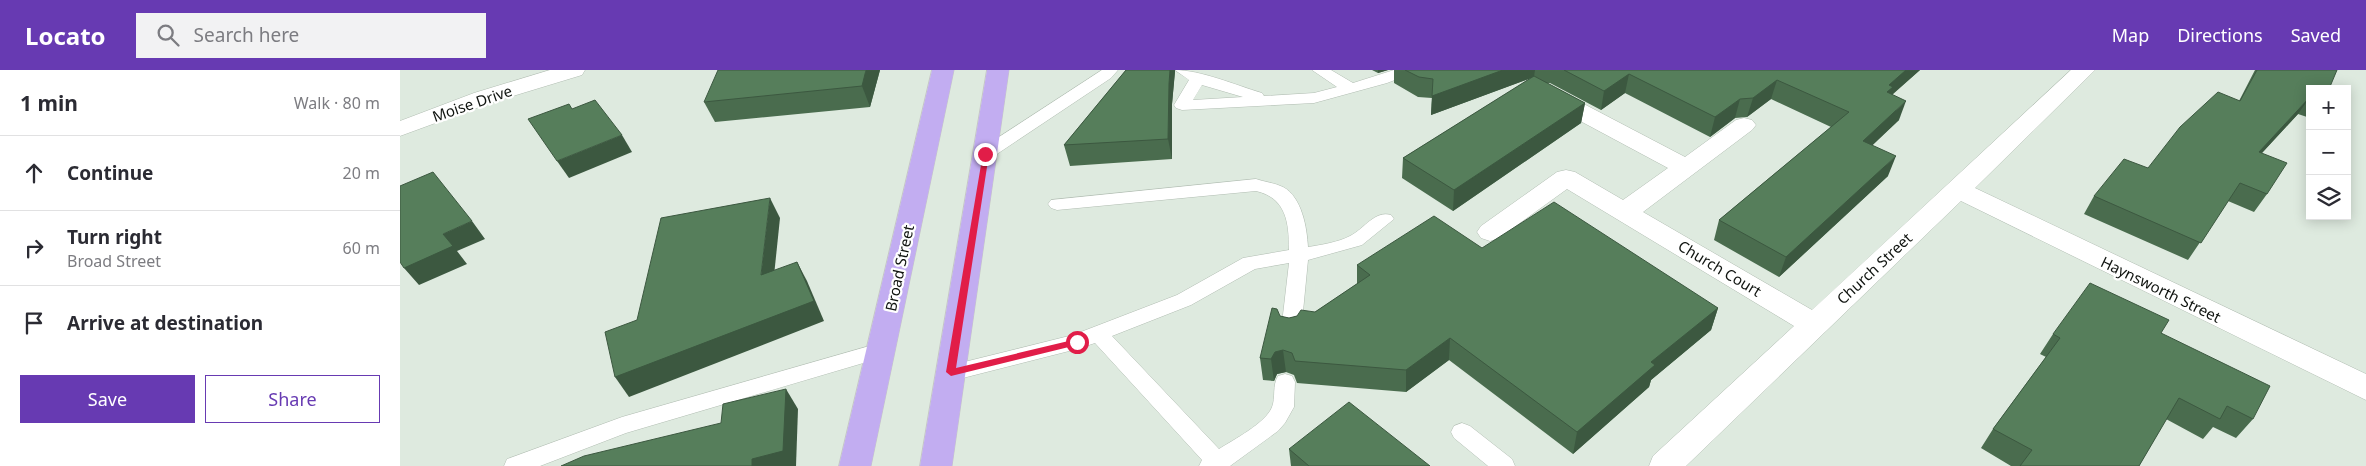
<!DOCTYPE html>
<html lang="en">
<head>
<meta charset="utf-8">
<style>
  body { margin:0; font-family:"Noto Sans",sans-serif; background:#f2f2f3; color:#2b2b33 }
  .controls { position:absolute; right:15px; top:15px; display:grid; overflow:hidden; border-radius:0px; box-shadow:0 2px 12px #0003 }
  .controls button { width:45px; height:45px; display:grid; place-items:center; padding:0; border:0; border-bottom:1px solid #e1e1e2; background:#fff; color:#2b2b33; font:25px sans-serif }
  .stop { position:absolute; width:15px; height:15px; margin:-11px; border:4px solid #e11d48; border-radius:50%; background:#fff }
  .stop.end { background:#e11d48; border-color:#fff; box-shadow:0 1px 5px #0008 }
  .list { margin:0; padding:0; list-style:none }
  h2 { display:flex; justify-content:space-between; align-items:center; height:65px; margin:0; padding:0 20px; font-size:21px }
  h2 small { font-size:16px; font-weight:400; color:#7c7c81 }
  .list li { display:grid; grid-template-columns:32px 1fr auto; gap:15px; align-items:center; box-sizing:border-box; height:75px; padding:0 20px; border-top:1px solid #e1e1e2 }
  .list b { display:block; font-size:19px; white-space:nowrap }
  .list p { margin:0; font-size:16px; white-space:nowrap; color:#7c7c81 }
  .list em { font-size:16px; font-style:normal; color:#7c7c81 }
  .actions { display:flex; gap:10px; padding:15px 20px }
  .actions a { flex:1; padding:11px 0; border:1px solid #673ab2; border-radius:0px; text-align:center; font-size:18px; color:#673ab2 }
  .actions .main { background:#673ab2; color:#fff }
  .icon { flex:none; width:28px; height:28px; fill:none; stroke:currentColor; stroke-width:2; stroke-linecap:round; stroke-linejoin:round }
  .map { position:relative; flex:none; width:1966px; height:396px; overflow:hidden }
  header { display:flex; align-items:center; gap:30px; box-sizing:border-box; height:70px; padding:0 25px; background:#673ab2; color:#fff }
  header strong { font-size:24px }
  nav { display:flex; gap:28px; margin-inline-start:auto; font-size:18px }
  .search { width:350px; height:45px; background:#f2f2f3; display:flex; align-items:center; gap:12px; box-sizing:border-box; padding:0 18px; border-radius:0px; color:#7c7c81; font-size:19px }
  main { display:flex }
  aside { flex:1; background:#fff }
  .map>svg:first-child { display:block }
</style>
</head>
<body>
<header>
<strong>Locato</strong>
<div class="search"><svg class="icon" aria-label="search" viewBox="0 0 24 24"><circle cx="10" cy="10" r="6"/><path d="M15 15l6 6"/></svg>Search here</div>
<nav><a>Map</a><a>Directions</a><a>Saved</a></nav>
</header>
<main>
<aside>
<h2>1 min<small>Walk · 80 m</small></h2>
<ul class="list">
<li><svg class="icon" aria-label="ahead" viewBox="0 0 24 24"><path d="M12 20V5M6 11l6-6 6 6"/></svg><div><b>Continue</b></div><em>20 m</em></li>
<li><svg class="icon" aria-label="right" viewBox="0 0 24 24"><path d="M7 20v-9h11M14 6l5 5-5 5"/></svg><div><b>Turn right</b><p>Broad Street</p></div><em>60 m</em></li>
<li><svg class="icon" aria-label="arrive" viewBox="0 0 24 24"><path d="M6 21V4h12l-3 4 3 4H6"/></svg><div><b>Arrive at destination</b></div></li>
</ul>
<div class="actions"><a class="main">Save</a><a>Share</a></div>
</aside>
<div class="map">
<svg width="1966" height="396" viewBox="0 0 1966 396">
  <rect width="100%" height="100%" fill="#deeadf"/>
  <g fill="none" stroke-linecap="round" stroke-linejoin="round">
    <defs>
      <g id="lane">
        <polygon points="702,0 718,0 711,8 591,88 579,88 577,84 579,80"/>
        <path d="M 775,0 C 801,0 835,15 862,23 L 864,26 L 914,23 L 937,17 L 912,0 L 931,0 L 953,13 L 994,0 L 1016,0 L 1013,3 L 987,13 L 914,33 L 782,40 L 776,38 L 774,35 L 789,10 ZM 802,15 L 843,27 L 793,30 Z"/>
        <path d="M 856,109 C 865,112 875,113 883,117 C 902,127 907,158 908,177 C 921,175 939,172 950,166 C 964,159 975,140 991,145 L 994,149 L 962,175 L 908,190 L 901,262 L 898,267 L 891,269 L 884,267 L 881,262 L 889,193 L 855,199 L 791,235 L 712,266 L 819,379 C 833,370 866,353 872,337 C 876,327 872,316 878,306 L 885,304 L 892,306 L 895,312 L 894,337 L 885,353 L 878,361 L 830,396 L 799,396 L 802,390 L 695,273 L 677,279 L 551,311 L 544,309 L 541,303 L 544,297 L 673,265 L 777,225 L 843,188 L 889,180 C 889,152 886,128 856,121 L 657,140 L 651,138 L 648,134 L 651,130 Z"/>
        <polygon points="480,273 487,276 490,281 487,286 226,363 140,396 104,396 107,389 222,347"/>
        <polygon points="1062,353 1070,356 1112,389 1115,396 1088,396 1054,368 1051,362 1054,356"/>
      </g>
      <g id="street">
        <polygon points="150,0 185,0 182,5 90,33 0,66 0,51 74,23"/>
        <polygon points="1671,0 1695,0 1575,118 1966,304 1966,330 1561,131 1286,396 1249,396 1253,386 1394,256 1167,119 1099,168 1090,171 1081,168 1077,162 1081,156 1157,102 1166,100 1175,102 1223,130 1268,98 1143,31 1139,26 1143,21 1151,19 1159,21 1285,87 1336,50 1344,48 1352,50 1356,55 1352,60 1243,142 1412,240"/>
      </g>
      <g id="primary">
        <polygon points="532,0 554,0 471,396 439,396"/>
        <polygon points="587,0 609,0 552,396 520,396"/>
      </g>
    </defs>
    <use href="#lane" stroke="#b1bdb2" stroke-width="1"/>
    <use href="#street" stroke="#b1bdb2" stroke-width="1"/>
    <use href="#primary" stroke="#c5c6c5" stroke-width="1"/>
    <use href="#lane" fill="#fff" fill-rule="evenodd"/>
    <use href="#street" fill="#fff" fill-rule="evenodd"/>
    <use href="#primary" fill="#c2adf1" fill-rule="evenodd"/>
  </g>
  <g fill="#4a6c4e">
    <polygon points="480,0 470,37 315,52 304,32"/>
    <polygon points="726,0 775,0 772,34 772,89 670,96 664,75"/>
    <polygon points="972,0 988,0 978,3"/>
    <polygon points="994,0 1520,0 1492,25 1499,50 1472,75 1488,106 1379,207 1314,170 1319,150 1431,57 1371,29 1347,47 1335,48 1310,67 1225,23 1201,40 1150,13 1147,13 1185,33 1181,53 1053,141 1002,108 1003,88 1131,8 1031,45 1032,28 1018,27 994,13"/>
    <polygon points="1855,0 1937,0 1910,19 1910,48 1898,44 1862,83 1867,124 1854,142 1828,131 1788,190 1684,144 1694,126 1748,98 1839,31"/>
    <polygon points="1082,178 1318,238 1311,260 1251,310 1249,317 1173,384 1049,290 1006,322 897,313 894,305 886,302 877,304 874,311 863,310 860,288 880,246 889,248 915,242 957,214 957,195"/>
    <polygon points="1761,263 1853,349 1836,368 1813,357 1803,369 1766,349 1739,396 1611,396 1581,378 1593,359 1646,287 1640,284 1653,264"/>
    <polygon points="889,379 1030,396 891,396"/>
  </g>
  <g fill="#3c5840">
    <polygon points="466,0 480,0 470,37 462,16"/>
    <polygon points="770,0 775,0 775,2 772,34 772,89 768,69 769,14"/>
    <polygon points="978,0 988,0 978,3"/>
    <polygon points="1103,0 1135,0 1134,7 1031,45 1032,26"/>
    <polygon points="1506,0 1520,0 1488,28 1479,42 1489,15"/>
    <polygon points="1229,4 1225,23 1201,40 1204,21"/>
    <polygon points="1377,10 1371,29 1347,47 1353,28"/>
    <polygon points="1910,27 1898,44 1847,99 1859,82"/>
    <polygon points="1340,29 1335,48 1310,67 1315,47"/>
    <polygon points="1506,31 1499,50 1456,91 1463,71"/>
    <polygon points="1185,33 1181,53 1053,141 1054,120"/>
    <polygon points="222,65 232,82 169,108 157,91"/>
    <polygon points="1496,86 1488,106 1379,207 1386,187"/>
    <polygon points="370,128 380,148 372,225 361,205"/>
    <polygon points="72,151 85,169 57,181 67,194 19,215 4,198 43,164"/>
    <polygon points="397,192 407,211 424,251 229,327 215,307"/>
    <polygon points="1318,238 1311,260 1251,310 1249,317 1173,384 1177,362 1251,292"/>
    <polygon points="1050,268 1049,290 1006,322 1006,300"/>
    <polygon points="883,280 886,302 877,304 874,311 871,289 875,282"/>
    <polygon points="386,319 398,339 396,396 352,396 352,389"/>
  </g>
  <g fill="#567e5b" stroke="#3c5840">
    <polygon points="318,0 466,0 462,16 304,32"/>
    <polygon points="726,0 770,0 769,14 768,69 664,75"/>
    <polygon points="1005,0 1103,0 1032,26 1033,9 1019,7"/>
    <polygon points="1164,0 1506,0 1489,15 1493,17 1487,22 1506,31 1463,71 1496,86 1386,187 1319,150 1449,42 1377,10 1353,28 1340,29 1315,47 1229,4 1204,21"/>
    <polygon points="1857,0 1937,0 1929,19 1910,19 1910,27 1859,82 1887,93 1867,124 1840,113 1801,173 1694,126 1724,89 1748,98 1780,57 1818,22 1840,31"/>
    <polygon points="1134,6 1185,33 1054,120 1003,88"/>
    <polygon points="195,30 222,65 157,91 128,49 169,34 172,39"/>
    <polygon points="33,102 72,151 43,164 53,176 4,198 0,192 0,116"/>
    <polygon points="370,128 361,205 397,192 414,231 215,307 205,262 237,250 261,148"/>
    <polygon points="1154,132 1318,238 1251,292 1255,295 1177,362 1050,268 1006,300 895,291 892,283 883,280 875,282 871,289 860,288 872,238 877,239 880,246 889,248 897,246 901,240 915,242 970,205 957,195 1034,146 1082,178"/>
    <polygon points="1690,213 1769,250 1761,263 1870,316 1853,349 1827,336 1820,349 1779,328 1739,396 1620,396 1632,380 1593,359 1660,268 1653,264"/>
    <polygon points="386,319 383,381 352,389 352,396 161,396 184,386 321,353 323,334"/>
    <polygon points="949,332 1030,396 909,396 889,379"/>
  </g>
  <polygon fill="#e11d48" points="583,83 589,84 556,298 677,269 682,272 677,275 551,306 546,302"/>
  <g text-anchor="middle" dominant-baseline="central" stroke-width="4.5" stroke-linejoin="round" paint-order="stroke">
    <g font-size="15" fill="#0f130f" stroke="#fff">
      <text transform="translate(72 33) rotate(-19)">Moise Drive</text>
      <text transform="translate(499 198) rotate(-78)">Broad Street</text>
      <text transform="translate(1320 198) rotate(31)">Church Court</text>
      <text transform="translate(1474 198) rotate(-43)">Church Street</text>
      <text transform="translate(1761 219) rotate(26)">Haynsworth Street</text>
    </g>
  </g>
</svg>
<div class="controls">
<button>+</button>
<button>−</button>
<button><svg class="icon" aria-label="layers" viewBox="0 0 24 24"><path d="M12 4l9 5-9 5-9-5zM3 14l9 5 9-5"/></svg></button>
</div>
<div class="stop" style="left:677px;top:272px"></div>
<div class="stop end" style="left:585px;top:84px"></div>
</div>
</main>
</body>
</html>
